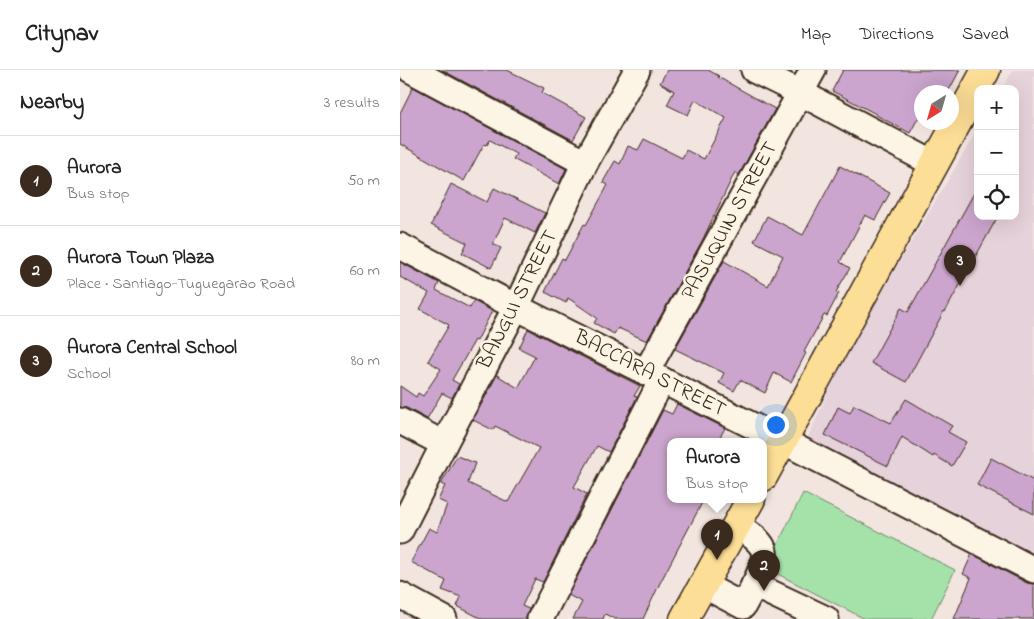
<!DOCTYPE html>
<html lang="en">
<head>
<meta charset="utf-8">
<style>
  body { margin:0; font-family:"Indie Flower",sans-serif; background:#f6f6f6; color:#222 }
  .controls { position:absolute; right:15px; top:15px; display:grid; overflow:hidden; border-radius:10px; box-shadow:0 5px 20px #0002 }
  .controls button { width:45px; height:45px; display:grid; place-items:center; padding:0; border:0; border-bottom:1px solid #e0e0e0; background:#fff; color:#222; font:25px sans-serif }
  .compass { position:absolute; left:514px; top:15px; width:45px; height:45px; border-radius:50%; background:#fff; box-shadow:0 5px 20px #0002; rotate:217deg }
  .you { position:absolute; left:375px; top:354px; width:18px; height:18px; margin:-12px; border:4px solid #fff; border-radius:50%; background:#1a73e8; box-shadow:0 0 0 8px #1a73e833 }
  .badge { display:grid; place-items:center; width:32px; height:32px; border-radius:50%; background:#3b2a1e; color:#fff; font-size:16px; font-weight:700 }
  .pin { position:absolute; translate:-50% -41px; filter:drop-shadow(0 1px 2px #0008) }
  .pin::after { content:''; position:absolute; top:26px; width:18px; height:15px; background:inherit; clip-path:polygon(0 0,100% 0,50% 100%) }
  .popup { position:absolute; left:267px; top:368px; width:100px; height:65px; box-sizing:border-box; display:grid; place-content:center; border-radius:10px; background:#fff; filter:drop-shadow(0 1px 4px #0005); font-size:16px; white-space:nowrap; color:#767676 }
  .popup b { font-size:19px; color:#222 }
  .popup::after { content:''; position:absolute; left:50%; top:100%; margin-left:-10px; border:10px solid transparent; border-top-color:#fff }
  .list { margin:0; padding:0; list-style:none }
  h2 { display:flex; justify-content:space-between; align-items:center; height:65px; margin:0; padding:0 20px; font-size:21px }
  h2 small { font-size:16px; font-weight:400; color:#767676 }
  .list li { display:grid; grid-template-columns:32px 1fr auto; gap:15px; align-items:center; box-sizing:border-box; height:90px; padding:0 20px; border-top:1px solid #e0e0e0 }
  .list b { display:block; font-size:19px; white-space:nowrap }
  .list p { margin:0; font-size:16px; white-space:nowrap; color:#767676 }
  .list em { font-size:16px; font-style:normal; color:#767676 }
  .icon { flex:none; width:28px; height:28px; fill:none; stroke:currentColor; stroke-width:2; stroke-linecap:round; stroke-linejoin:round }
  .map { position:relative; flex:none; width:634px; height:549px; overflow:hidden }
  header { display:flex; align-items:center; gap:30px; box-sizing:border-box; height:70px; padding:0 25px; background:#fff; border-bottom:1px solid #e0e0e0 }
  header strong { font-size:24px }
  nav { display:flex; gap:28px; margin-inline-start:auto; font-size:18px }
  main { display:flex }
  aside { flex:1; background:#fff }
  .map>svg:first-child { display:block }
</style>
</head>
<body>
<header>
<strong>Citynav</strong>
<nav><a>Map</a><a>Directions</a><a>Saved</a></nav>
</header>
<main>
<aside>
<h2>Nearby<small>3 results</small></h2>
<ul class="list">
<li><span class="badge">1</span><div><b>Aurora</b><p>Bus stop</p></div><em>50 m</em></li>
<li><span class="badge">2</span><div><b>Aurora Town Plaza</b><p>Place · Santiago-Tuguegarao Road</p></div><em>60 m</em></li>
<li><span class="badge">3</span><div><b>Aurora Central School</b><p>School</p></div><em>80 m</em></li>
</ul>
</aside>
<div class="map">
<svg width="634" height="549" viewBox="0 0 634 549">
  <rect width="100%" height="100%" fill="#f2e5e0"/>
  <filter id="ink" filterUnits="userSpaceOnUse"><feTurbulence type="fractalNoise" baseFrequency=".02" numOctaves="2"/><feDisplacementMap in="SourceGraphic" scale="10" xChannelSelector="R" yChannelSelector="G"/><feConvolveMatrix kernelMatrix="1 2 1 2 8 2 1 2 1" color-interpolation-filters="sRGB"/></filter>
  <g filter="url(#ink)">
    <polygon fill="#e6d2da" points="613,0 634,0 634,492 405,374 445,285 578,59 578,146 615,146 615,19 602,19"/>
    <polygon fill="#a5e2a9" stroke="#708664" points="403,423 555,500 531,549 465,549 366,498"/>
    <g fill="#cba5cd" stroke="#3b2a1e">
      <polygon points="42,0 107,0 144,18 142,23 186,47 173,70"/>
      <polygon points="267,0 308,0 319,6 318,7 375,39 339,105 335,102 302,171 247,271 218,258 214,264 194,253 197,248 168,228 166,233 145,222 162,188 165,190 184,154 186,155 208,115 203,112 215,91 220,94 228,76 238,80 244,69 282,88 286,80 304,89 326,48 295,30 288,45 267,35 274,21 260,13"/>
      <polygon points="443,0 560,0 548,22 522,22 522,41 510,63 476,45 476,44 432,21"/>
      <polygon points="13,17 166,99 159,114 113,89 116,84 90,70 87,75 84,74 64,111 0,74 0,43"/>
      <polygon points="440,96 490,123 475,150 465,145 440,192 450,198 436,222 439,223 427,246 424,245 404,282 406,283 391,312 374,303 365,323 340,310 334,321 319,313 324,303 275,279 324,191 368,216 383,186 354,171 367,146 403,165"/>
      <polygon points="51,114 87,132 94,118 145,143 135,163 105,148 93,174 101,178 91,198 62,183 67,173 31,155"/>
      <polygon points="578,116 578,146 598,146 545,242 544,241 506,312 471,293 501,238 508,242"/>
      <polygon points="0,192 39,213 36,220 70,238 74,231 92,241 77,271 75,270 52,310 59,314 52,328 42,323 27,349 7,338 0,337 0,316 16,327 18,323 23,326 41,299 28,291 49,255 20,239 29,223 0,207"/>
      <polygon points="128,259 240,316 234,326 237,327 209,382 197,376 174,417 187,424 143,512 135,509 122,536 129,539 126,549 82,549 57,536 61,527 42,520 46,511 11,492 29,458 37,462 47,434 38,430 45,416 41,414 57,386 75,393 68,413 108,432 139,378 95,356 93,360 73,350 97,305 118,318 135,286 119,278"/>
      <polygon points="506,329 552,356 548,362 566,372 552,396 534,385 533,387 502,367 488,396 425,365 438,337 450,343 454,335 491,353"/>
      <polygon points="277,334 325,358 318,371 271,371 271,429 304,429 260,513 243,549 215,549 205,544 203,549 173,549 182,532 168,525 263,340 272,344"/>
      <polygon points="591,388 634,411 634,444 577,415"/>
      <polygon points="572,484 627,513 634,514 634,549 554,549 571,508 563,504"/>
    </g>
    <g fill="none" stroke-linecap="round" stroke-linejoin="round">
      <defs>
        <g id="minor">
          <polyline points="11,0 185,93"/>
          <polyline points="354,0 401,23 534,94"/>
          <polyline points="0,176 116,237 383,371 634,500"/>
          <polyline points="246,302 413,0"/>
          <polyline points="0,351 44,374"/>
          <polyline points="0,461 44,374 116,237 185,93 237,0"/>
          <path d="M 303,515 L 343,536 C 349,524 370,491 363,478 C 358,468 345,461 337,455"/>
          <polyline points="354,515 426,549"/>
          <polyline points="0,525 44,549"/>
          <polyline points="140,549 262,310"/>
        </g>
        <g id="highway">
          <polyline points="363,407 586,0"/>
          <polyline points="284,549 351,429"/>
        </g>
      </defs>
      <use href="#minor" stroke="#3b2a1e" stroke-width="29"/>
      <use href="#highway" stroke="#3b2a1e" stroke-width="31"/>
      <use href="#minor" stroke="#fcf5e5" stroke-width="25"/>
      <use href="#highway" stroke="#fdde96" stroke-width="28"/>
    </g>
  </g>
  <g text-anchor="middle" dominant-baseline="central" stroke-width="5" stroke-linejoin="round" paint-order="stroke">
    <g font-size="21" fill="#3b2a1e" stroke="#fcf5e5">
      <text transform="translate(330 151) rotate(-61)">PASUQUIN STREET</text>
      <text transform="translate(118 230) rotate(-63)">BANGUI STREET</text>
      <text transform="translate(250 304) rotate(27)">BACCARA STREET</text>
    </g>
  </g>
</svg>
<div class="controls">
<button>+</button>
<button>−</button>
<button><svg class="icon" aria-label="locate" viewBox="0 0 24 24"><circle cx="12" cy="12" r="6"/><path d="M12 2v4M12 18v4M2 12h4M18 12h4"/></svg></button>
</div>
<svg class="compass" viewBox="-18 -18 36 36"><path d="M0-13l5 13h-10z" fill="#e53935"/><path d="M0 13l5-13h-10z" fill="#767676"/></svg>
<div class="you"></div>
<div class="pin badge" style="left:317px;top:490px">1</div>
<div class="popup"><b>Aurora</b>Bus stop</div>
<div class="pin badge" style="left:364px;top:521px">2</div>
<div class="pin badge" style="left:560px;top:216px">3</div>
</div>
</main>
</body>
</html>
